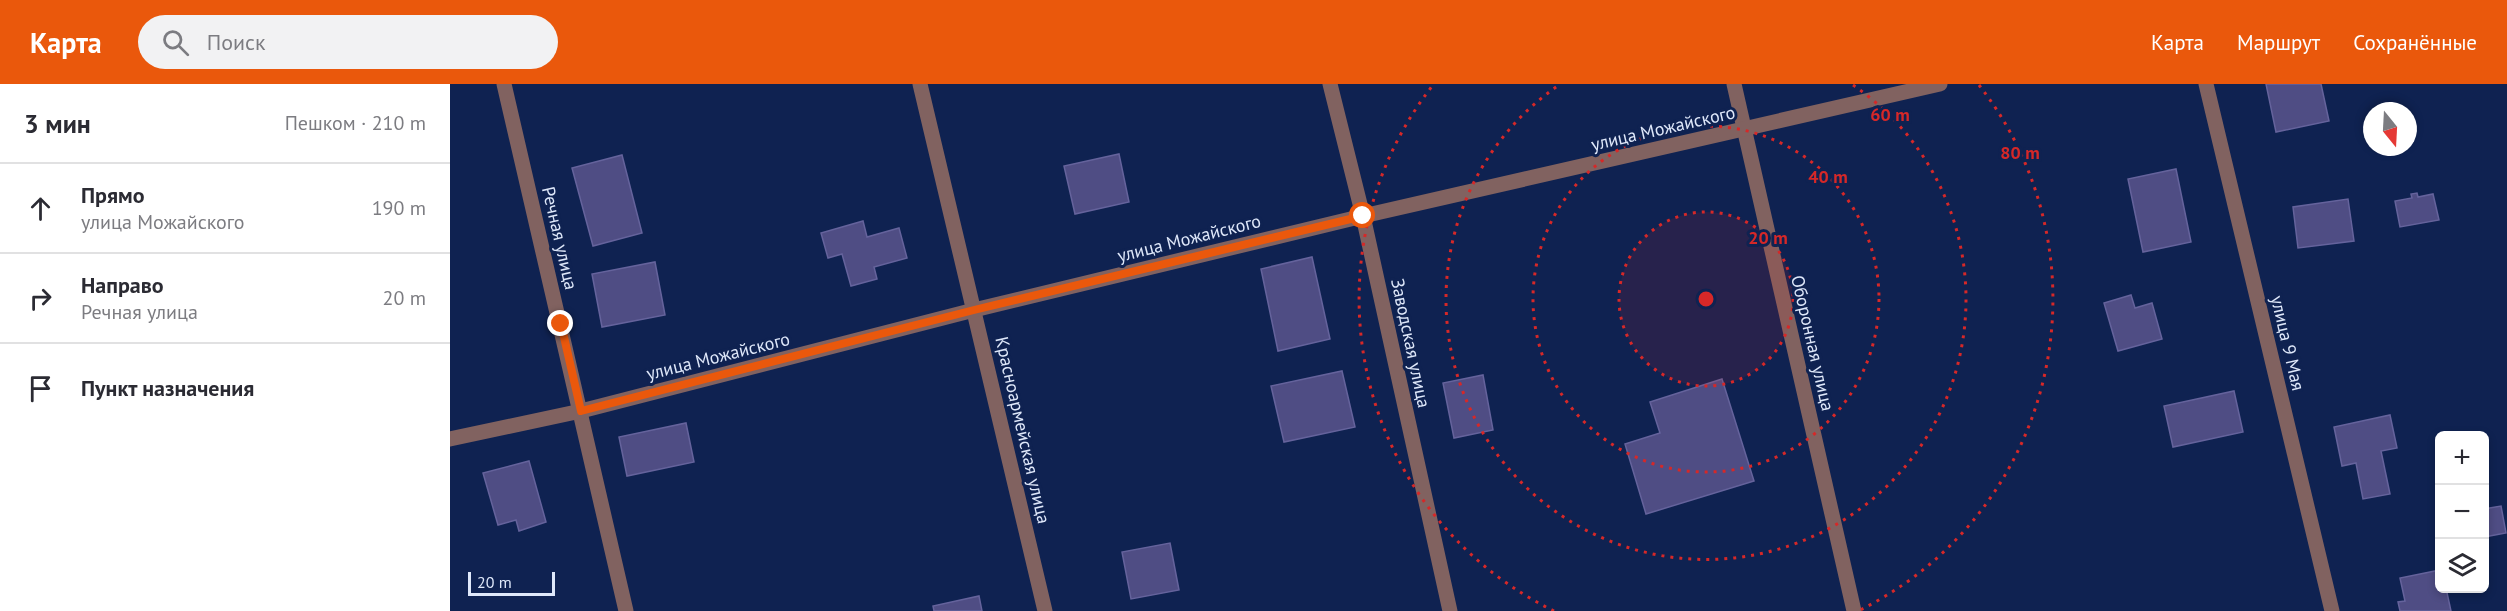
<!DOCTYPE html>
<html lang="ru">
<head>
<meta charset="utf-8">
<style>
  body { margin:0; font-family:"PT Sans",sans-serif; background:#f2f2f3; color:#2b2b33 }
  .controls { position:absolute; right:18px; bottom:18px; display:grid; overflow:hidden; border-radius:9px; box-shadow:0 3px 9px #0003 }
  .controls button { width:54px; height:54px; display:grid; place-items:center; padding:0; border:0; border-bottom:2px solid #e1e1e2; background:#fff; color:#2b2b33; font:30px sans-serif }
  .compass { position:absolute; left:1913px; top:18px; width:54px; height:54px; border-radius:50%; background:#fff; box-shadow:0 3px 9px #0003; rotate:162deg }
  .scale { position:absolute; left:18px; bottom:15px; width:87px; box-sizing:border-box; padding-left:6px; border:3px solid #dfe8fa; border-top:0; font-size:16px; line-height:21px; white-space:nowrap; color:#dfe8fa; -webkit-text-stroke:4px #0f2251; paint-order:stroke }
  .stop { position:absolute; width:18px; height:18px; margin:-14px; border:4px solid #ea580c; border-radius:50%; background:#fff }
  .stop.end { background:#ea580c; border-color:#fff; box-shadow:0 2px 6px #0008 }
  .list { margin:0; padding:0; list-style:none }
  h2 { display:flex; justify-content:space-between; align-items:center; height:78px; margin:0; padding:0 24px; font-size:26px }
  h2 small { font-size:20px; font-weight:400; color:#7c7c81 }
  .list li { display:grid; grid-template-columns:39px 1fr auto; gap:18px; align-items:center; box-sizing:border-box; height:90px; padding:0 24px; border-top:2px solid #e1e1e2 }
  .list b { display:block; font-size:22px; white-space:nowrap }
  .list p { margin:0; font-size:20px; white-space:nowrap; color:#7c7c81 }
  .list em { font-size:20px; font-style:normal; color:#7c7c81 }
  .icon { flex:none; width:33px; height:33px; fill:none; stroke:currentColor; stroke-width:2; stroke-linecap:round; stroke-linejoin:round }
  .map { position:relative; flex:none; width:2057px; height:527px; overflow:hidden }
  header { display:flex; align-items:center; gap:36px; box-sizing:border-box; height:84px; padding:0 30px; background:#ea580c; color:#fff }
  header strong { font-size:28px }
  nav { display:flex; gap:33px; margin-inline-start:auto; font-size:21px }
  .search { width:420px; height:54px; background:#f2f2f3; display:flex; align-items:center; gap:15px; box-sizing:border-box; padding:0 21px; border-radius:33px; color:#7c7c81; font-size:22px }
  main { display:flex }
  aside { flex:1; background:#fff }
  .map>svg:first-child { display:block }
</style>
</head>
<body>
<header>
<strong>Карта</strong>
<div class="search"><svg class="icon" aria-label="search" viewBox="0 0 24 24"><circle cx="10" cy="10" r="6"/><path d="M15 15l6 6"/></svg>Поиск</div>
<nav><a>Карта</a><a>Маршрут</a><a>Сохранённые</a></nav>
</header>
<main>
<aside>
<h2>3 мин<small>Пешком · 210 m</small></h2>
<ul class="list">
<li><svg class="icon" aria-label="ahead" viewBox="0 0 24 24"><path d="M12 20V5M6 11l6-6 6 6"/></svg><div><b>Прямо</b><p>улица Можайского</p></div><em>190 m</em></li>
<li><svg class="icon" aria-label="right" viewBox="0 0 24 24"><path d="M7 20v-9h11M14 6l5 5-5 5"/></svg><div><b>Направо</b><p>Речная улица</p></div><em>20 m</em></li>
<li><svg class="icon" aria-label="arrive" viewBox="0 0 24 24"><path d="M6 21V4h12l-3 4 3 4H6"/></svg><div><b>Пункт назначения</b></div></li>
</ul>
</aside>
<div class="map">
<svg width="2057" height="527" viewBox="0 0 2057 527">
  <rect width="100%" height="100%" fill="#0f2251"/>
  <g fill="#4f4d84" stroke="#65639c" stroke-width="1.5">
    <polygon points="1816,0 1871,0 1879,37 1826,48"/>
    <polygon points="669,70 679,118 625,130 614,82"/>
    <polygon points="172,71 192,149 143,162 122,84"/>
    <polygon points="1726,85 1741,158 1693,168 1678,95"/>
    <polygon points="1967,109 1968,113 1983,110 1989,136 1950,143 1945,117 1962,114 1961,110"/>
    <polygon points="1898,115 1904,157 1848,164 1843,123"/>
    <polygon points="413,137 417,153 449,144 457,174 424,183 427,195 401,202 392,170 378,174 371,149"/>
    <polygon points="862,173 880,255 828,267 811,185"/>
    <polygon points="205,178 215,231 152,243 142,190"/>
    <polygon points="1681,211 1685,224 1702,219 1712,255 1668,267 1654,219"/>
    <polygon points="892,287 905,343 834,358 821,302"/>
    <polygon points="1033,291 1043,346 1004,354 993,299"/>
    <polygon points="1272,295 1304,397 1196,430 1175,360 1210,349 1200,318"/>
    <polygon points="1784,307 1793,348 1723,363 1714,322"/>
    <polygon points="1940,331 1947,364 1931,367 1940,410 1913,415 1906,379 1892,382 1884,343"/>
    <polygon points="236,339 244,378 177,392 169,353"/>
    <polygon points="79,377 96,438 69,447 66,436 48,441 33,389"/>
    <polygon points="2051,422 2056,449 2034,453 2034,425"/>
    <polygon points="720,459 729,506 681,515 672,468"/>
    <polygon points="1990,486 1990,504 1996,504 2001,527 1950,527 1948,518 1955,517 1950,494"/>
    <polygon points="529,512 532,527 484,527 483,522"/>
  </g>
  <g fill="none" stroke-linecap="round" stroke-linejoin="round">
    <g stroke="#816260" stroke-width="15">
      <polyline points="54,0 176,527"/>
      <polyline points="470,0 595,527"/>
      <polyline points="880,0 913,132 1000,527"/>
      <polyline points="1284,0 1404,527"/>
      <polyline points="1756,0 1882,527"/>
      <polyline points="0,355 131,327 524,226 913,132 1490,0"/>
    </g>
  </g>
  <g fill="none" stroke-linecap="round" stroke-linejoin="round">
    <polyline stroke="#ea580c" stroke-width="8" points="111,240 131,327 524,226 913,132"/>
  </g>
  <circle cx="1256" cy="215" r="87" fill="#d62828" fill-opacity=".12"/>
  <g fill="none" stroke="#d62828" stroke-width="3" stroke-dasharray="3 6">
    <circle cx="1256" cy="215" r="87"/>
    <circle cx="1256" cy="215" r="173"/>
    <path d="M1403 1A260 260 0 1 1 1109 1"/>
    <path d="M1104 527A347 347 0 0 1 983 1M1529 1A347 347 0 0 1 1408 527"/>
  </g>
  <g text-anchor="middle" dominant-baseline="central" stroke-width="6" stroke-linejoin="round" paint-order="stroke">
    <g font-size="18" fill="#dfe8fa" stroke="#0f2251">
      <text transform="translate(1213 44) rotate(-13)">улица Можайского</text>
      <text transform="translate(110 154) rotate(77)">Речная улица</text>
      <text transform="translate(739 154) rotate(-14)">улица Можайского</text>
      <text transform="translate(961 259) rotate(78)">Заводская улица</text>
      <text transform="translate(1363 259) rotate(77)">Оборонная улица</text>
      <text transform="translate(1838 259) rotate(77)">улица 9 Мая</text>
      <text transform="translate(268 272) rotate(-14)">улица Можайского</text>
      <text transform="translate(573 346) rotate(77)">Красноармейская улица</text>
    </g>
  </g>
  <circle cx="1256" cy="215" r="9" fill="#d62828" stroke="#0f2251" stroke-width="3"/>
  <g font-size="18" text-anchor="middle" font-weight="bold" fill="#d62828" stroke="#0f2251" stroke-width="6" stroke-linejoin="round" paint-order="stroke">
    <text x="1440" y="37">60 m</text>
    <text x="1570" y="75">80 m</text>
    <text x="1378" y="99">40 m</text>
    <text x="1318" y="160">20 m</text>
  </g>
</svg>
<div class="controls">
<button>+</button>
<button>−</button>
<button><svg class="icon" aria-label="layers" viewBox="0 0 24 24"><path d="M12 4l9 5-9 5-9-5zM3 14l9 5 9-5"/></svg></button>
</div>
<svg class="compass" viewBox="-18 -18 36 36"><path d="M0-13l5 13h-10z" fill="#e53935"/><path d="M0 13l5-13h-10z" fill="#7c7c81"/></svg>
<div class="scale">20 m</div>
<div class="stop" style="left:913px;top:132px"></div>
<div class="stop end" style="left:111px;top:240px"></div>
</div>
</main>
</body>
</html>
